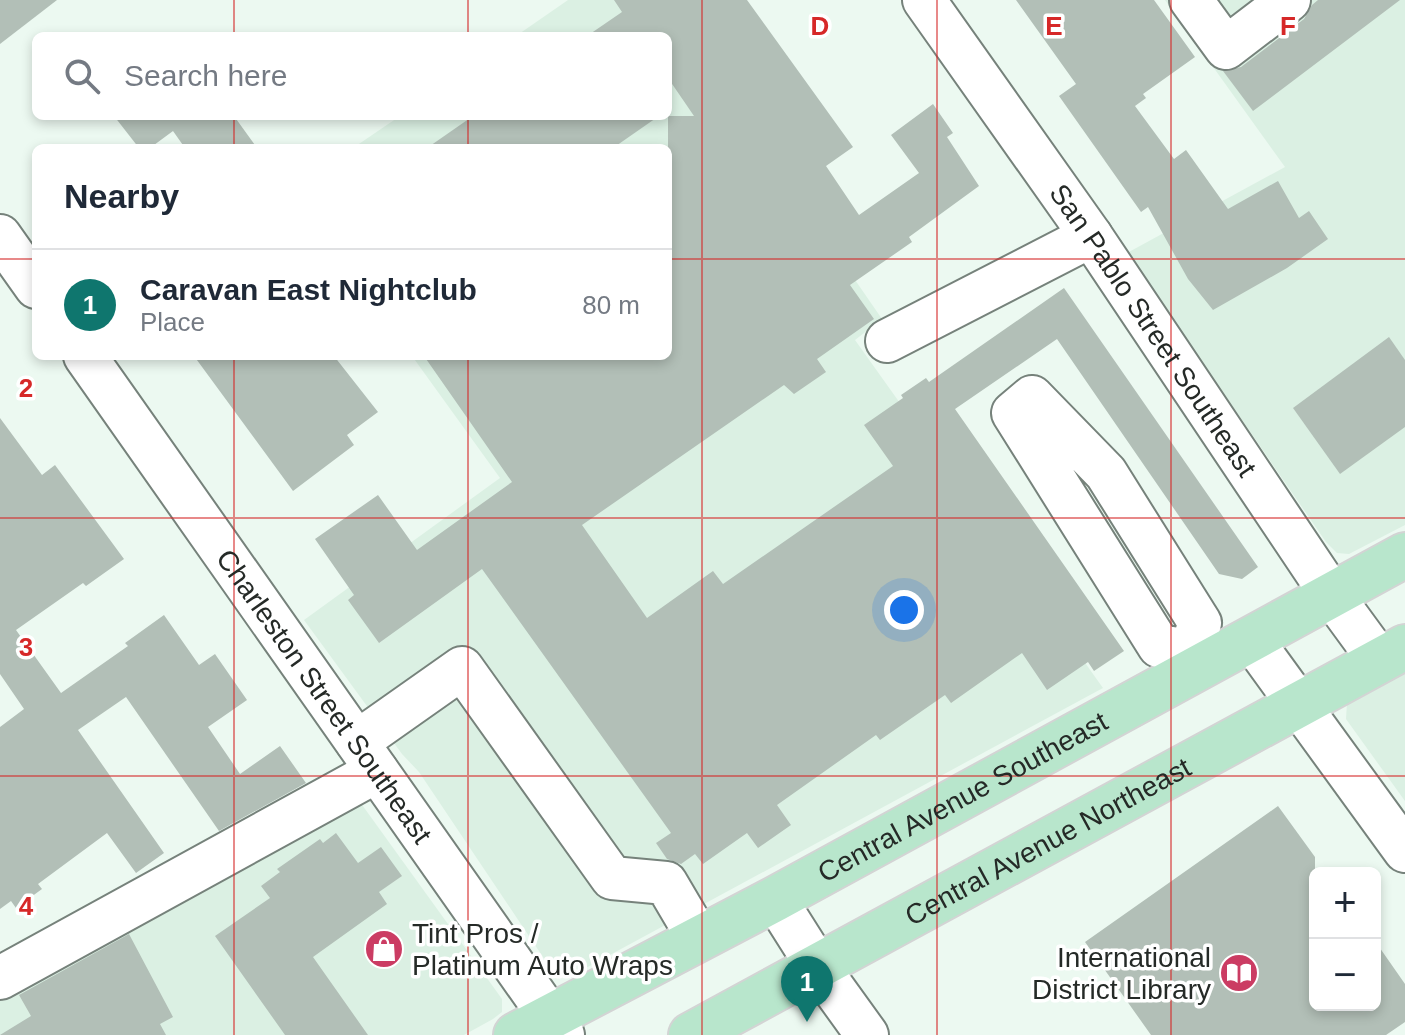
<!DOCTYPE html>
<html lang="en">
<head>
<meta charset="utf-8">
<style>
  body { margin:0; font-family:Helvetica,sans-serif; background:#f6f6f7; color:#1f2937 }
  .controls { position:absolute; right:24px; bottom:24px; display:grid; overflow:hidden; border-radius:12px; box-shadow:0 4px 12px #0003 }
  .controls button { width:72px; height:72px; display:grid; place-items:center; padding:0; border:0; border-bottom:2px solid #e0e1e3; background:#fff; color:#1f2937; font:40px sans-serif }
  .you { position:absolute; left:904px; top:610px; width:28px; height:28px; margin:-20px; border:6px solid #fff; border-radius:50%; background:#1a73e8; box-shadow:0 0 0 12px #1a73e833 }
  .badge { display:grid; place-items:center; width:52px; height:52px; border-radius:50%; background:#0f766e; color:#fff; font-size:26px; font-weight:700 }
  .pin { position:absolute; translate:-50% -66px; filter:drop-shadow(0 2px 4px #0008) }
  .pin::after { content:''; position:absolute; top:42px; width:28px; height:24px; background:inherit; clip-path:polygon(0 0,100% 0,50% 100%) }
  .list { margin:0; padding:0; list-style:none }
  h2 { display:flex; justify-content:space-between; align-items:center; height:104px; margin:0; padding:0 32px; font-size:34px }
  h2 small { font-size:26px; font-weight:400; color:#747a83 }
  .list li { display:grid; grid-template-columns:52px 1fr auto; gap:24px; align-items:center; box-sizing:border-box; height:112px; padding:0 32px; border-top:2px solid #e0e1e3 }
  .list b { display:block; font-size:30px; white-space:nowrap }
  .list p { margin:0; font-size:26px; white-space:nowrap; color:#747a83 }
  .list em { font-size:26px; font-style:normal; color:#747a83 }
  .icon { flex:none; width:44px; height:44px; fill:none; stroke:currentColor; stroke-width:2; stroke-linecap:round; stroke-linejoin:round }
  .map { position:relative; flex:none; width:1405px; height:1035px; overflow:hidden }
  .search { position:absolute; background:#fff; box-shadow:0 4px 12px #0003; left:32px; top:32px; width:640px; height:88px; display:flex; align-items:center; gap:20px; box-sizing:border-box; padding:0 28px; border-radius:12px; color:#747a83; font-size:30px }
  .panel { position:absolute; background:#fff; box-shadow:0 4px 12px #0003; left:32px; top:144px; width:640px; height:216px; border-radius:12px }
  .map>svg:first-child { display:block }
</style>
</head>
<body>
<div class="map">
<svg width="1405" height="1035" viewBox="0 0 1405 1035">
  <rect width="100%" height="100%" fill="#ecf9f1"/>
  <g fill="#dbf0e3">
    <polygon points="568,0 662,0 882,319 855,340 1103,688 573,975 562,976 547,963 419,772 402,754 304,620 500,478 412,356 668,356 668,148 353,148 400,116 668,116 668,36 516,36"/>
    <polygon points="1165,0 1405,0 1405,525 1349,554 1337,553 1326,542 1127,253 1285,167"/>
    <polygon points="1405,672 1405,801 1346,719 1347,703"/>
    <polygon points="360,802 502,999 502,1012 493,1019 464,1035 0,1035 0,998"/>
  </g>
  <g fill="#b2bfb7">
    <polygon points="0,0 57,0 0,44"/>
    <polygon points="614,0 747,0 853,147 826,166 859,215 919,173 891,135 933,104 953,133 947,137 979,186 909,237 912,242 850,285 874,319 817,359 826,372 794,394 784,385 582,525 647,618 713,571 723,584 893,466 864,425 903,398 901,395 926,378 929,382 1064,288 1258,567 1242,579 1219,574 1057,339 955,409 1124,651 1094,671 1088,662 1047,690 1022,653 951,703 945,695 880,740 876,735 777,805 791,825 758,848 747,833 703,864 695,854 681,864 667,859 656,843 671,833 482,569 379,643 348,600 354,595 315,539 378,495 417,550 512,482 424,356 668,356 668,116 694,116 668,78 668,36 587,36 622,12"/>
    <polygon points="1016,0 1154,0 1195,57 1143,94 1146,98 1135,106 1174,159 1186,150 1228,209 1278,181 1299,218 1309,211 1328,239 1287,268 1213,310 1188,279 1148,207 1141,212 1059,96 1076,84"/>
    <polygon points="1318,0 1400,0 1253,111 1223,71 1241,67 1304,19 1312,5"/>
    <polygon points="114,116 234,116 257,148 185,148 173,131 150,148 139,148"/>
    <polygon points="473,116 659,116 613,148 427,148"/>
    <polygon points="1389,337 1405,360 1405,427 1340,474 1293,408"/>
    <polygon points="194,356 334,356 378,412 347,435 354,445 293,491"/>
    <polygon points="0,418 42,475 55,465 124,559 86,586 83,583 16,630 61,693 128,646 125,643 164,615 199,665 215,654 247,700 208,727 240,774 280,746 306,783 219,831 126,697 78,730 164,853 136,873 107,833 38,884 42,889 16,908 11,901 0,909 0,727 24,709 0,674"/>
    <polygon points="1278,806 1315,857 1315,1005 1375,1005 1375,941 1405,984 1405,1022 1386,1035 1151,1035 1085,942"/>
    <polygon points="336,833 358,863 381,847 402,876 379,892 387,904 313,957 368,1035 285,1035 215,936 270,898 261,886 280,872 277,869 320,839 323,843"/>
    <polygon points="129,934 173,1017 160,1024 166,1035 0,1035 31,1016 19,995"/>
  </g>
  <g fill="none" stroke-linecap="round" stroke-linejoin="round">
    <defs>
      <g id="minor">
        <path id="s1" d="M 924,0 L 1091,236 L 1331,594 L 1380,661"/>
        <polyline points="1191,0 1226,48 1289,0"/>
        <polyline points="0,236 36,287"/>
        <polyline points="887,341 1091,236"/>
        <path id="s2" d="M 85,356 L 563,1035"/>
        <polyline points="1251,639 1405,851"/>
        <polyline points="1190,651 1200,623 1106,473 1032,397 1013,413 1159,646 1190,651 1200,667"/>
        <polyline points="357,742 462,668 612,878 666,883 699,939"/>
        <polyline points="775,899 818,967 867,1035"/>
        <polyline points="0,978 377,771"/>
      </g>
      <g id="major">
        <path id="s3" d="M 516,1035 L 775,899 L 1405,555"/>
        <path id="s4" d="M 691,1035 L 1405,647"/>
      </g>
    </defs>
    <use href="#minor" stroke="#76827b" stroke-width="46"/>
    <use href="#major" stroke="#d3d4d4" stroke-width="48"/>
    <use href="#minor" stroke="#fff" stroke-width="42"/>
    <use href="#major" stroke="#b8e6cc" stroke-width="44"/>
  </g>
  <path fill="none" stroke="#d62828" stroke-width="2" stroke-opacity="0.55" d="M 234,0 L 234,36M 468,0 L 468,36M 702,0 L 702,1035M 937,0 L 937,1035M 1171,0 L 1171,1035M 234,116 L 234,148M 468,116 L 468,148M 0,259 L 36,259M 668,259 L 1405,259M 234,356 L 234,1035M 468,356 L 468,1035M 0,518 L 1405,518M 0,776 L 1405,776"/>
  <defs>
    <symbol id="shop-disc" viewBox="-11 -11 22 22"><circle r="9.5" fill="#cb3c63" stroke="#fff"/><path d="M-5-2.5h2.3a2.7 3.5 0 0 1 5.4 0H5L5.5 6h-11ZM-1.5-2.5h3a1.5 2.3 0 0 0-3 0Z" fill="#fff"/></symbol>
    <symbol id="library-disc" viewBox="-11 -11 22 22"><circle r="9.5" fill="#cb3c63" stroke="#fff"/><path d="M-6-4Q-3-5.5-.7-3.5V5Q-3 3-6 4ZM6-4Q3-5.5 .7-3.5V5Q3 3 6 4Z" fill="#fff"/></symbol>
  </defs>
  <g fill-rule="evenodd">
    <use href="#shop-disc" x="362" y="927" width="44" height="44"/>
    <use href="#library-disc" x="1217" y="951" width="44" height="44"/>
  </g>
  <g text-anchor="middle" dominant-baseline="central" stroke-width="7" stroke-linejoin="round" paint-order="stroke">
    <g font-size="28" fill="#252a27" stroke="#fff">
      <text stroke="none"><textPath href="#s1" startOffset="402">San Pablo Street Southeast</textPath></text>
      <text stroke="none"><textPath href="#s2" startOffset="416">Charleston Street Southeast</textPath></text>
      <text stroke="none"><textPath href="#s3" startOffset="506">Central Avenue Southeast</textPath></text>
      <text stroke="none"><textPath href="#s4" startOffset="406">Central Avenue Northeast</textPath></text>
    </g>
    <g font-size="28" fill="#252a27" stroke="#fff" text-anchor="start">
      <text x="412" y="933">Tint Pros /<tspan x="412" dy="32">Platinum Auto Wraps</tspan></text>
      <text x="1211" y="957" text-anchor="end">International<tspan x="1211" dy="32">District Library</tspan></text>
    </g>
  </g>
  <g font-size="26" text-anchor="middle" font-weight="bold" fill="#d62828" stroke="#fff" stroke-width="7" stroke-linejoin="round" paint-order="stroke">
    <text x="820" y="35">D</text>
    <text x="1054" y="35">E</text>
    <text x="1288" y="35">F</text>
    <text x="26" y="397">2</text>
    <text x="26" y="656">3</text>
    <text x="26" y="915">4</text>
  </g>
</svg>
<div class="controls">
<button>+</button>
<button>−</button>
</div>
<div class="you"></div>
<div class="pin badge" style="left:807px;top:1022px">1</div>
<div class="search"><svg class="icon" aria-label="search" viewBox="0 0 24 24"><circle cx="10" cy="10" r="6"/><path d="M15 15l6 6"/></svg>Search here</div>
<section class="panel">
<h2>Nearby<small></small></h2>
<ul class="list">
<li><span class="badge">1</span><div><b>Caravan East Nightclub</b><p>Place</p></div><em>80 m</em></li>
</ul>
</section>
</div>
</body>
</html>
